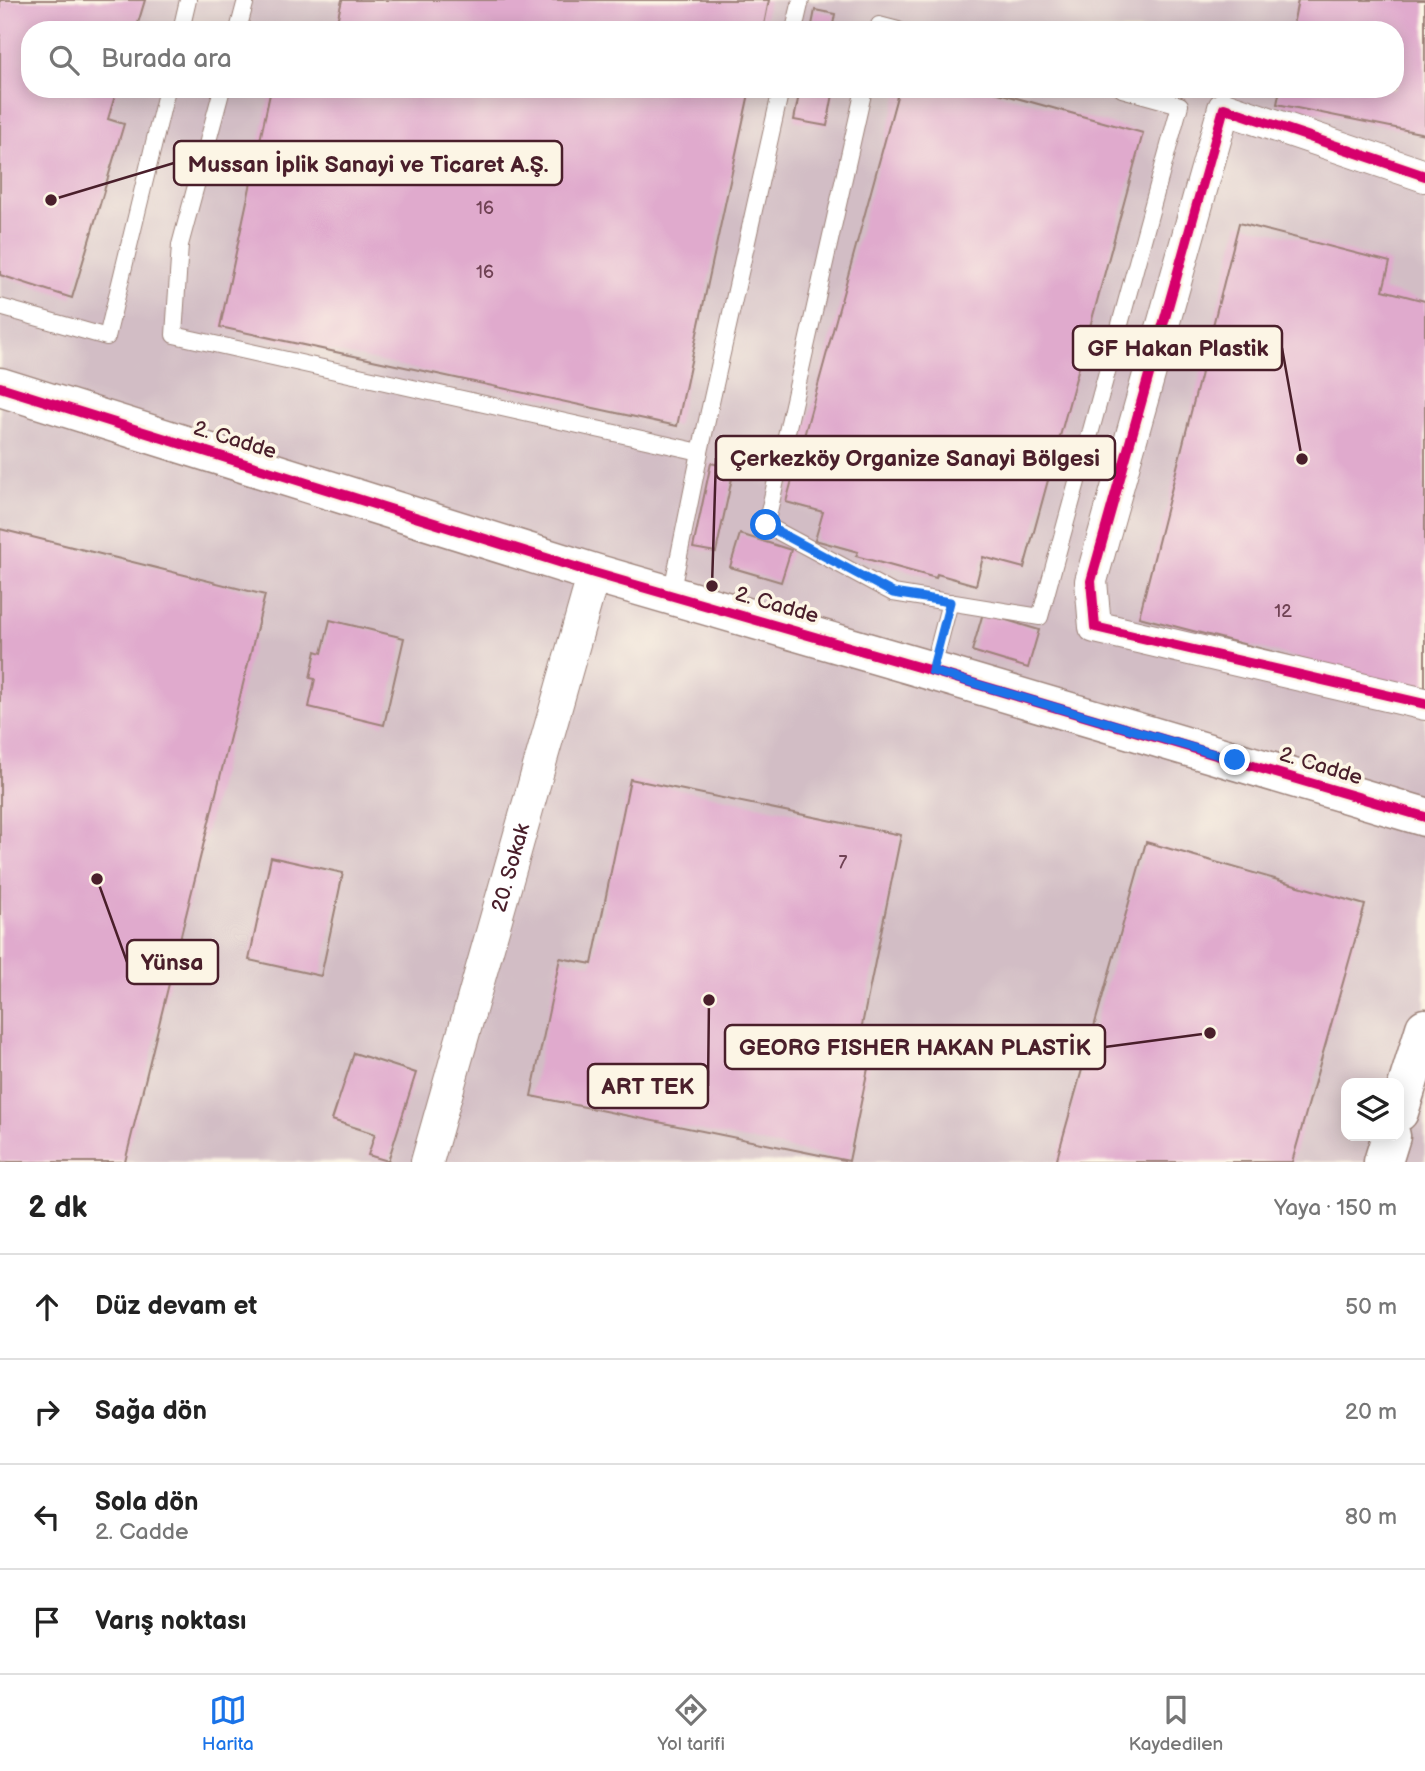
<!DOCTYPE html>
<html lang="tr">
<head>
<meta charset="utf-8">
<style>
  body { margin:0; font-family:"Balsamiq Sans",sans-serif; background:#f6f6f6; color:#222 }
  .controls { position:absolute; right:21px; bottom:21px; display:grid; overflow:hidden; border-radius:14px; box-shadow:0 4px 18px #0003 }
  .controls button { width:63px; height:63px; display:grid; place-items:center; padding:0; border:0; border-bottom:2px solid #e0e0e0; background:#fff; color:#222; font:35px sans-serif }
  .stop { position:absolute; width:21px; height:21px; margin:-16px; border:5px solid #1a73e8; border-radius:50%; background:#fff }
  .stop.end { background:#1a73e8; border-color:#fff; box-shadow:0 2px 7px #0008 }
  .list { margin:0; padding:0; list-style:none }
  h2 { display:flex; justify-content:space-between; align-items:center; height:91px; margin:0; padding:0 28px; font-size:30px }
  h2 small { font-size:23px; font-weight:400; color:#767676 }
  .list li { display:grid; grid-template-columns:46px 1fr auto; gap:21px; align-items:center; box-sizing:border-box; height:105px; padding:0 28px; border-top:2px solid #e0e0e0 }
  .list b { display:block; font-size:26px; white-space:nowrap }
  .list p { margin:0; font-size:23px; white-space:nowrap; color:#767676 }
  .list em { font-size:23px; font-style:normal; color:#767676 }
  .icon { flex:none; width:38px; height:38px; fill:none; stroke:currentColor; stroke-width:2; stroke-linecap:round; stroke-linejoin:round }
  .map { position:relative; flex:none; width:1425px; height:1162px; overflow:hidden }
  .search { position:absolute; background:#fff; box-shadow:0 4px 18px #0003; left:21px; right:21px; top:21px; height:77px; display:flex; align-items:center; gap:18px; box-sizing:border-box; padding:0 24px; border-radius:28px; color:#767676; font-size:26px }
  .sheet { height:511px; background:#fff }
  nav { display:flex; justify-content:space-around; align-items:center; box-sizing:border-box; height:98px; border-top:2px solid #e0e0e0; background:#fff; font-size:19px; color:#767676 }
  nav a { display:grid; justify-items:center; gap:4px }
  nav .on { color:#1a73e8 }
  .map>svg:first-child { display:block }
</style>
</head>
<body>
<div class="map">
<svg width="1425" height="1162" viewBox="0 0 1425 1162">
  <rect width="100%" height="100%" fill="#fcf5e5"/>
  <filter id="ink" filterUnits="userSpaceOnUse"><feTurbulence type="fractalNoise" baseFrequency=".0143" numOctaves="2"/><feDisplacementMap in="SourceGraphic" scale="14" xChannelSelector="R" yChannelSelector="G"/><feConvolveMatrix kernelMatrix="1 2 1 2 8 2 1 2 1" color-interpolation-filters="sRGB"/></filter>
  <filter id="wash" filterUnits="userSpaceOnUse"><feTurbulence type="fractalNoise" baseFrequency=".00686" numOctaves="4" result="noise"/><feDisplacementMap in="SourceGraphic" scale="28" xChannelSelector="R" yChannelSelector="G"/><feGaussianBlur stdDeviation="1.57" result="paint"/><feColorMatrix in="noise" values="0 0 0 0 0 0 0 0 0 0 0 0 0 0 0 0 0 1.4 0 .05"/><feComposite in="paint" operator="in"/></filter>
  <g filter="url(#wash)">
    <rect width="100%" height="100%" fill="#f0e5c7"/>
    <path fill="#d2bdc5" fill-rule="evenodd" d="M 0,0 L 1425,0 L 1425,1162 L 0,1162 ZM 30,30 L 1395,30 L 1395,89 L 30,89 ZM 1346,1083 L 1399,1083 L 1399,1136 L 1346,1136 Z"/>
    <g id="blocks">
      <g fill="#e0aacd">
        <polygon points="0,0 145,0 136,30 30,30 30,89 117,89 108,119 124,124 72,298 0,275"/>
        <polygon points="342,0 769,0 763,30 335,30"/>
        <polygon points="1298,0 1425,0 1425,134 1277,104 1280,89 1395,89 1395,30 1292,30"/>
        <polygon points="815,10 835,14 832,30 811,30"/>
        <polygon points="271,89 750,89 677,426 220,327"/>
        <polygon points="800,89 834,89 827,126 794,120"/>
        <polygon points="899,89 984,89 1143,133 1024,568 983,557 976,585 937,574 936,578 856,556 858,552 815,540 823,512 786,502"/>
        <polygon points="1239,223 1390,262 1383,290 1425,301 1425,691 1139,617"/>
        <polygon points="711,463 734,469 716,552 693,548"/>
        <polygon points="0,529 265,595 125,1162 0,1162"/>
        <polygon points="740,534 791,550 781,582 730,567"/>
        <polygon points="983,613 1039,630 1028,668 972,651"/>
        <polygon points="330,620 404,638 384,725 309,707 315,679 310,678 316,651 322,653"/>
        <polygon points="630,779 901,835 860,1035 874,1039 849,1161 531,1096 560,958 592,964"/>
        <polygon points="1146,842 1365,905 1292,1162 1056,1162"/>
        <polygon points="271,857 343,873 321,976 249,960"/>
        <polygon points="354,1053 416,1073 388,1161 368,1155 375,1134 332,1120"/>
      </g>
    </g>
  </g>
  <g filter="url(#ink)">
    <use href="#blocks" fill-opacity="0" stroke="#9d8279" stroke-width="2"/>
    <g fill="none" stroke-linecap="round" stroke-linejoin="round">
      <defs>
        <g id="lane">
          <polyline points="181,30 188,0"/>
          <polyline points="238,30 246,0"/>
          <polyline points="794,30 801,0"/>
          <polyline points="877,30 879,25 898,30"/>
          <polyline points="222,89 180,245 174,335 700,452"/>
          <polyline points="864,89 766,525 893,593 1040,617 1180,105 1122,89"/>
          <polyline points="0,307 107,337 167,89"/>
          <polyline points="671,595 700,452 781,89"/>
          <polyline points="932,671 950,602"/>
        </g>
        <g id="street">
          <polyline points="1425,176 1224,108 1091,581 1095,627 1425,704"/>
          <path id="s1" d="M 427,1162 L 594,573"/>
        </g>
        <g id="secondary">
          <polyline points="0,387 594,573 932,671 1425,817"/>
          <polyline points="1399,1112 1425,1028"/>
          <polyline points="1383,1162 1391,1136"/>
        </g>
      </defs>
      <use href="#lane" stroke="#9d8279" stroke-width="18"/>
      <use href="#street" stroke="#9d8279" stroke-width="34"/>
      <use href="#secondary" stroke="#9d8279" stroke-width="41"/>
      <use href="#lane" stroke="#fff" stroke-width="16"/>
      <use href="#street" stroke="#fff" stroke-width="32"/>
      <use href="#secondary" stroke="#fff" stroke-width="38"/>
      <defs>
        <g id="cycleway">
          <polyline points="1425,176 1224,108 1091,581 1095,627 1425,704"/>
          <polyline points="0,387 594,573 932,671 1425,817"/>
        </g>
      </defs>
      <use href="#cycleway" stroke="#fcf5e5" stroke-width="15"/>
      <use href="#cycleway" stroke="#d6006c" stroke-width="10"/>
    </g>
  </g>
  <g fill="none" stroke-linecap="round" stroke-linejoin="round" filter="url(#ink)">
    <polyline stroke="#1a73e8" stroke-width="9" points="766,525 893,593 950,602 932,671 1235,760"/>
  </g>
  <g text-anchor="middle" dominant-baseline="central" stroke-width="7" stroke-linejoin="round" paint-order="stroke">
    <g font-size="18" fill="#704254">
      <text x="485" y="208">16</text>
      <text x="485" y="272">16</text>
      <text x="1283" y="611">12</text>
      <text x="843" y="862">7</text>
    </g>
    <g font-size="21" fill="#4a1f2b" stroke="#fcf5e5">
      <text transform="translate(235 440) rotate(17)">2. Cadde</text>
      <text transform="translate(777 605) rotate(16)">2. Cadde</text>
      <text transform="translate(1321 766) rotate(17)">2. Cadde</text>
      <text stroke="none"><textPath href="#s1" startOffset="306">20. Sokak</textPath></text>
    </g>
  </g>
  <path fill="none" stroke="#4a1f2b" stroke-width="2.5" d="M51 200L174 163M1302 459L1282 348M712 586L716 458M97 879L127 962M1210 1033L1105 1047M709 1000L708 1086"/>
  <g fill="#4a1f2b" stroke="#fcf5e5" stroke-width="2.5">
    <circle cx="51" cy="200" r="7"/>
    <circle cx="1302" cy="459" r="7"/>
    <circle cx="712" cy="586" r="7"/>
    <circle cx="97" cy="879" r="7"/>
    <circle cx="1210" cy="1033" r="7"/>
    <circle cx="709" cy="1000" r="7"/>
  </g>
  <g fill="#fcf5e5" stroke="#4a1f2b" stroke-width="2.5">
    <rect x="174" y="141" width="388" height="44" rx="7"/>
    <rect x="1073" y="326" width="209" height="44" rx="7"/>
    <rect x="716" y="436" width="399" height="44" rx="7"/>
    <rect x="127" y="940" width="91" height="44" rx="7"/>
    <rect x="725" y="1025" width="380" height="44" rx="7"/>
    <rect x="588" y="1064" width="120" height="44" rx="7"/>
  </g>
  <g font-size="23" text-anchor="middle" font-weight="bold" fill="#4a1f2b">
    <text x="368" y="172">Mussan İplik Sanayi ve Ticaret A.Ş.</text>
    <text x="1178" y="356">GF Hakan Plastik</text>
    <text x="915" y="466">Çerkezköy Organize Sanayi Bölgesi</text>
    <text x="172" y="970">Yünsa</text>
    <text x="915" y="1055">GEORG FISHER HAKAN PLASTİK</text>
    <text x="648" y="1094">ART TEK</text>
  </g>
</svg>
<div class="controls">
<button><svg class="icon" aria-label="layers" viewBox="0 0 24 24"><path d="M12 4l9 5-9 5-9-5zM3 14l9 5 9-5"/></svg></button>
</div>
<div class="stop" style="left:766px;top:525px"></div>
<div class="stop end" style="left:1235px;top:760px"></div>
<div class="search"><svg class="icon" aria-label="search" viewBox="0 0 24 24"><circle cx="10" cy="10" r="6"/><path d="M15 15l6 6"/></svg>Burada ara</div>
</div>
<section class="sheet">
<h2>2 dk<small>Yaya · 150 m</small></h2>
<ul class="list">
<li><svg class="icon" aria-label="ahead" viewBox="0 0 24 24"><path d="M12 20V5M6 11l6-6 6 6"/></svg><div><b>Düz devam et</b></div><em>50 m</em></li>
<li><svg class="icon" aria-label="right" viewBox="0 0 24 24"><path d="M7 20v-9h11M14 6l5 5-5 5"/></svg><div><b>Sağa dön</b></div><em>20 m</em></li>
<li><svg class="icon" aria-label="left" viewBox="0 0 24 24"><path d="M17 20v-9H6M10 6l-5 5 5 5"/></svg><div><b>Sola dön</b><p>2. Cadde</p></div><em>80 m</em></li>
<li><svg class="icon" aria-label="arrive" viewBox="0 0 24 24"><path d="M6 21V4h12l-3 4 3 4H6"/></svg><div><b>Varış noktası</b></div></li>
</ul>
</section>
<nav>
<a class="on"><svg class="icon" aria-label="map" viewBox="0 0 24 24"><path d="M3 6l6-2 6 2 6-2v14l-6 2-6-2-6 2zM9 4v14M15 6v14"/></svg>Harita</a>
<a><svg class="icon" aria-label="directions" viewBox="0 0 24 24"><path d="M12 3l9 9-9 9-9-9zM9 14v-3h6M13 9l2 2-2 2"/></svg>Yol tarifi</a>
<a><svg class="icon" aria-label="saved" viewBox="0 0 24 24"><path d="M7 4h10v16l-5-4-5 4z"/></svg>Kaydedilen</a>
</nav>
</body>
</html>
